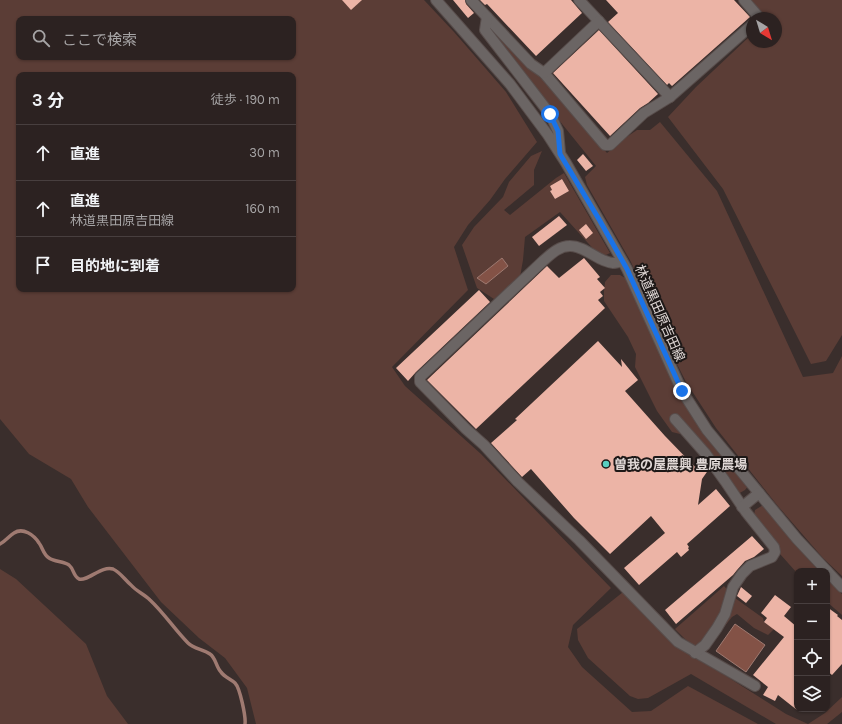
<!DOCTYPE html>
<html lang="ja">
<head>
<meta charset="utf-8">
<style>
  body { margin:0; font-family:Karla,"Noto Sans JP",sans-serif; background:#342a2a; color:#f1f3f6 }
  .controls { position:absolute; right:12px; bottom:12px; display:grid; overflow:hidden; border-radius:8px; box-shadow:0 1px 3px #0004 }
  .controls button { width:36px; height:36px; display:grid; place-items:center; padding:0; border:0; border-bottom:1px solid #483f3f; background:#2c2221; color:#f1f3f6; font:20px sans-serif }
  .compass { position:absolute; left:746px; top:12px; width:36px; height:36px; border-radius:50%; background:#2c2221; box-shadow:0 1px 3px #0004; rotate:142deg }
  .stop { position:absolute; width:12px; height:12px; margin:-9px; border:3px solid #1a73e8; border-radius:50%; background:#fff }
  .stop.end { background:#1a73e8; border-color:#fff; box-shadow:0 1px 4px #0008 }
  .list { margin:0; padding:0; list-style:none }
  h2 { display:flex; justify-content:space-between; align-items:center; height:52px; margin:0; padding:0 16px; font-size:17px }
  h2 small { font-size:13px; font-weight:400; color:#a6a4a5 }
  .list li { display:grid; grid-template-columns:26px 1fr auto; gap:12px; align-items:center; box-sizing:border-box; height:56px; padding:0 16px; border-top:1px solid #483f3f }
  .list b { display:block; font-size:15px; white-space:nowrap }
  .list p { margin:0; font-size:13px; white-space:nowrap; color:#a6a4a5 }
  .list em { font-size:13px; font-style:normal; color:#a6a4a5 }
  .icon { flex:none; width:22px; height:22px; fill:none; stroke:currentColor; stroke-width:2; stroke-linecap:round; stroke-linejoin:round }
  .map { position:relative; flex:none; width:842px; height:724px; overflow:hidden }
  .search { position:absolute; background:#2c2221; box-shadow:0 1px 3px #0004; left:16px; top:16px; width:280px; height:44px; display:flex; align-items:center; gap:10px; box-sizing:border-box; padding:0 14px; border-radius:8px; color:#a6a4a5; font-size:15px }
  .panel { position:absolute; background:#2c2221; box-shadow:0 1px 3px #0004; left:16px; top:72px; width:280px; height:220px; border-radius:8px }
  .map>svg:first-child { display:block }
</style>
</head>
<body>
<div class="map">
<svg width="842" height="724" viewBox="0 0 842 724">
  <rect width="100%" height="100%" fill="#3a2e2c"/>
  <g fill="#5b3d36" fill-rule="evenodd">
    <path d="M 0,0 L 424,0 L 454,32 L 506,92 L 537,142 L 505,179 L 490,200 L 468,225 L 454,247 L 468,290 L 392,367 L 405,386 L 481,454 L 611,588 L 573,625 L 568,647 L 582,667 L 632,712 L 651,711 L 688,686 L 758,724 L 256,724 L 247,688 L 225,658 L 199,638 L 161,602 L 88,507 L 71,479 L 29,454 L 0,419 ZM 19,19 L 293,19 L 293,57 L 19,57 ZM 19,75 L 293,75 L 293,289 L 19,289 Z"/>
    <polygon points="749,0 842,0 842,335 826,361 811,364 723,189 668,117 696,87 749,37 752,37 752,42 776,42 776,18 764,18"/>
    <polygon points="494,30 536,72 607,153 625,138 637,130 650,130 660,122 717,191 803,377 833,373 842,356 842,576 823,558 777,505 716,428 686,382 658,326 631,262 587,185 585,177 596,166 525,78 492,32"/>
    <path d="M 542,151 L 534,170 L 534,185 L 504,210 L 510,215 L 556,178 L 564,173 L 610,253 L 606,255 L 597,253 L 578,232 L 560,212 L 525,237 L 523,260 L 520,277 L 494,299 L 477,288 L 462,245 L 474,227 L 503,197 L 509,182 L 531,156 ZM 562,179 L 569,191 L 555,199 L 550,191 L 552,190 L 550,186 ZM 502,258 L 508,266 L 477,278 Z"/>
    <polygon points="611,275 620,275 625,278 678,391 749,485 745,490 738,494 688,429 680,434 672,432 657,411 635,367 636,354 628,337 604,301 604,291 605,282"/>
    <polygon points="763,505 800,550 819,571 797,571 797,573 780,554 754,515 755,510"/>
    <polygon points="0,569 16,579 86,644 107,696 128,724 0,724"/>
    <polygon points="827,579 842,594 842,615 827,602"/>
    <polygon points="724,586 735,598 763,618 764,622 774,629 768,635 754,628 737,614 732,617 704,652 685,639 675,629"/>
    <polygon points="623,592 660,630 688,654 726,676 786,714 808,724 776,724 691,674 648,698 638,699 630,696 588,658 578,640 577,629"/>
    <polygon points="842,697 842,712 827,724 808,724 825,713"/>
  </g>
  <g fill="#835246" stroke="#9f7a71">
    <polygon points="502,258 508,266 486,284 477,278"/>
    <polygon points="735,624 765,645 746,672 716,651"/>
  </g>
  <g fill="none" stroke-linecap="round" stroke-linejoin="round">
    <path stroke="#9f7a71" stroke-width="3.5" d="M 0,544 C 6,541 9,536 14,533 C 23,527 34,535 39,543 C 43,548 43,554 49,558 C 55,562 63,561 69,565 C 74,569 73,576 79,579 C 87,582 102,565 113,569 C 120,572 125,580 131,585 C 136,591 144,594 150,600 C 164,613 175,630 188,643 C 194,649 203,649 210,654 C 216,658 216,667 221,672 C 224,677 231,679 235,683 C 240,688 246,717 245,724"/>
  </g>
  <g fill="#ecb4a6">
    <polygon points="342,0 362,0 351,10"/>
    <polygon points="453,0 465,0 466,4 474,13 468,18"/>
    <polygon points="480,0 571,0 582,13 536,56 487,4 485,5"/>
    <polygon points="606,0 734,0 750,17 672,86 669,83 667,85 608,22 618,13"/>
    <polygon points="599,30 658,94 648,103 640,108 610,136 553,73"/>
    <polygon points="583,154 593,166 586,171 577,160"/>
    <polygon points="562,179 569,191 555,199 550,191 552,190 550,186"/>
    <polygon points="559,216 567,225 539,246 532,237"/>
    <polygon points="586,224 593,233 586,239 579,230"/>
    <polygon points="584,258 600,277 597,279 605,288 600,292 603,296 598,300 605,308 476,429 427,380 547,266 559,278"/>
    <polygon points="479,290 490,302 416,372 408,381 396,368"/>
    <polygon points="598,341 622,367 621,359 638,380 625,391 665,436 696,468 703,462 709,469 702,479 698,505 716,489 730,506 687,544 689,547 688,548 689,550 681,557 677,552 639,585 624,568 665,533 651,516 610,554 574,518 531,469 522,477 491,443 517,420 515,419"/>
    <polygon points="752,536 764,549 754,557 745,561 737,570 733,575 676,624 665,610"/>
    <polygon points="741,587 752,596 746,603 737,596"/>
    <polygon points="775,595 791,607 784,616 797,627 797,710 778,695 775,701 763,695 768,687 753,675 784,637 764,622 767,618 761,613"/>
    <polygon points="827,607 838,615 837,616 842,620 842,664 832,675 827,671"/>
  </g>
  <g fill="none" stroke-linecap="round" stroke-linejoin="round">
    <defs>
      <g id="minor">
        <polyline points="436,0 510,84 548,135 566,163 627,269 682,391 707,430 797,539 827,571"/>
        <polyline points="471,0 531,64 544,73 605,145 610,145 644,113 670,97 752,25"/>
        <polyline points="579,0 670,97"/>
        <polyline points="744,0 757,15 757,18"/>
        <polyline points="487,17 485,30 550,114 558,131 560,152"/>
        <polyline points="544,73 599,21"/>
        <path d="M 622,261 C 619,262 616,263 613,263 C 598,262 586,246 570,246 C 559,246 551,254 543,261 L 420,377 L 420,382 L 466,429 L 484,445 L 518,482 L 579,540 L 678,642 L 755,686"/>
        <polyline points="675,419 705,453 725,481 746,512 774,547 775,552 772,557 750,566 742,574 733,587 725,614 717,628 705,645 695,653"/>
        <polyline points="742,507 759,493"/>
        <polyline points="827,571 842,587"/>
      </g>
    </defs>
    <use href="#minor" stroke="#584d4b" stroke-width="12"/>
    <use href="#minor" stroke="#6b6564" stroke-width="10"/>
  </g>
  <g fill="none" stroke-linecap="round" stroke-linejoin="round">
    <polyline stroke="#1a73e8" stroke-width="5" points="550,114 558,131 560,154 600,221 627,269 682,391"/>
  </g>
  <circle fill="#58cec0" stroke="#1d1817" stroke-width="1.5" cx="606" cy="464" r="4"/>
  <g text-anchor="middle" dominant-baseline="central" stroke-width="4" stroke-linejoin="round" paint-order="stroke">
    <g font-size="13" fill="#e0d8d6" stroke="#1d1817">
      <text transform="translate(660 313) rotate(66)">林道黒田原吉田線</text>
    </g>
    <g font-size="13" font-weight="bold" fill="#e0d8d6" stroke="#1d1817" text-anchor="start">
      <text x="614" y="464">曽我の屋農興 豊原農場</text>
    </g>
  </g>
</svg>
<div class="controls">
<button>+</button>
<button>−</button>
<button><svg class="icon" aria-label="locate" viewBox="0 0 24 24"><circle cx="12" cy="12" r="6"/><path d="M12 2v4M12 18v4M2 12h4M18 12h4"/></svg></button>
<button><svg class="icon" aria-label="layers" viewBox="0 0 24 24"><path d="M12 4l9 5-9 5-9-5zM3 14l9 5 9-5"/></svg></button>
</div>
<svg class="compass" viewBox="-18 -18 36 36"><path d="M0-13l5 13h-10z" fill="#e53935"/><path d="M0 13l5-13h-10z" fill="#a6a4a5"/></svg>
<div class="stop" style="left:550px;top:114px"></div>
<div class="stop end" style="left:682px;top:391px"></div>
<div class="search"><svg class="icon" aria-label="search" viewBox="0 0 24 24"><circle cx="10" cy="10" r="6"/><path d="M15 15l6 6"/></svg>ここで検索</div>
<section class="panel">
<h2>3 分<small>徒歩 · 190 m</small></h2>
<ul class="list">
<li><svg class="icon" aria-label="ahead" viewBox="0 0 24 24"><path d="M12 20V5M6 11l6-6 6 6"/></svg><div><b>直進</b></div><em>30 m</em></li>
<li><svg class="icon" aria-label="ahead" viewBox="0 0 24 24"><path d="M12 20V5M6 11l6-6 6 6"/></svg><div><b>直進</b><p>林道黒田原吉田線</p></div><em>160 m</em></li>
<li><svg class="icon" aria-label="arrive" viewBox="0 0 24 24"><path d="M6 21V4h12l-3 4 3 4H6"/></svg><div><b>目的地に到着</b></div></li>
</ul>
</section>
</div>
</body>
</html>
